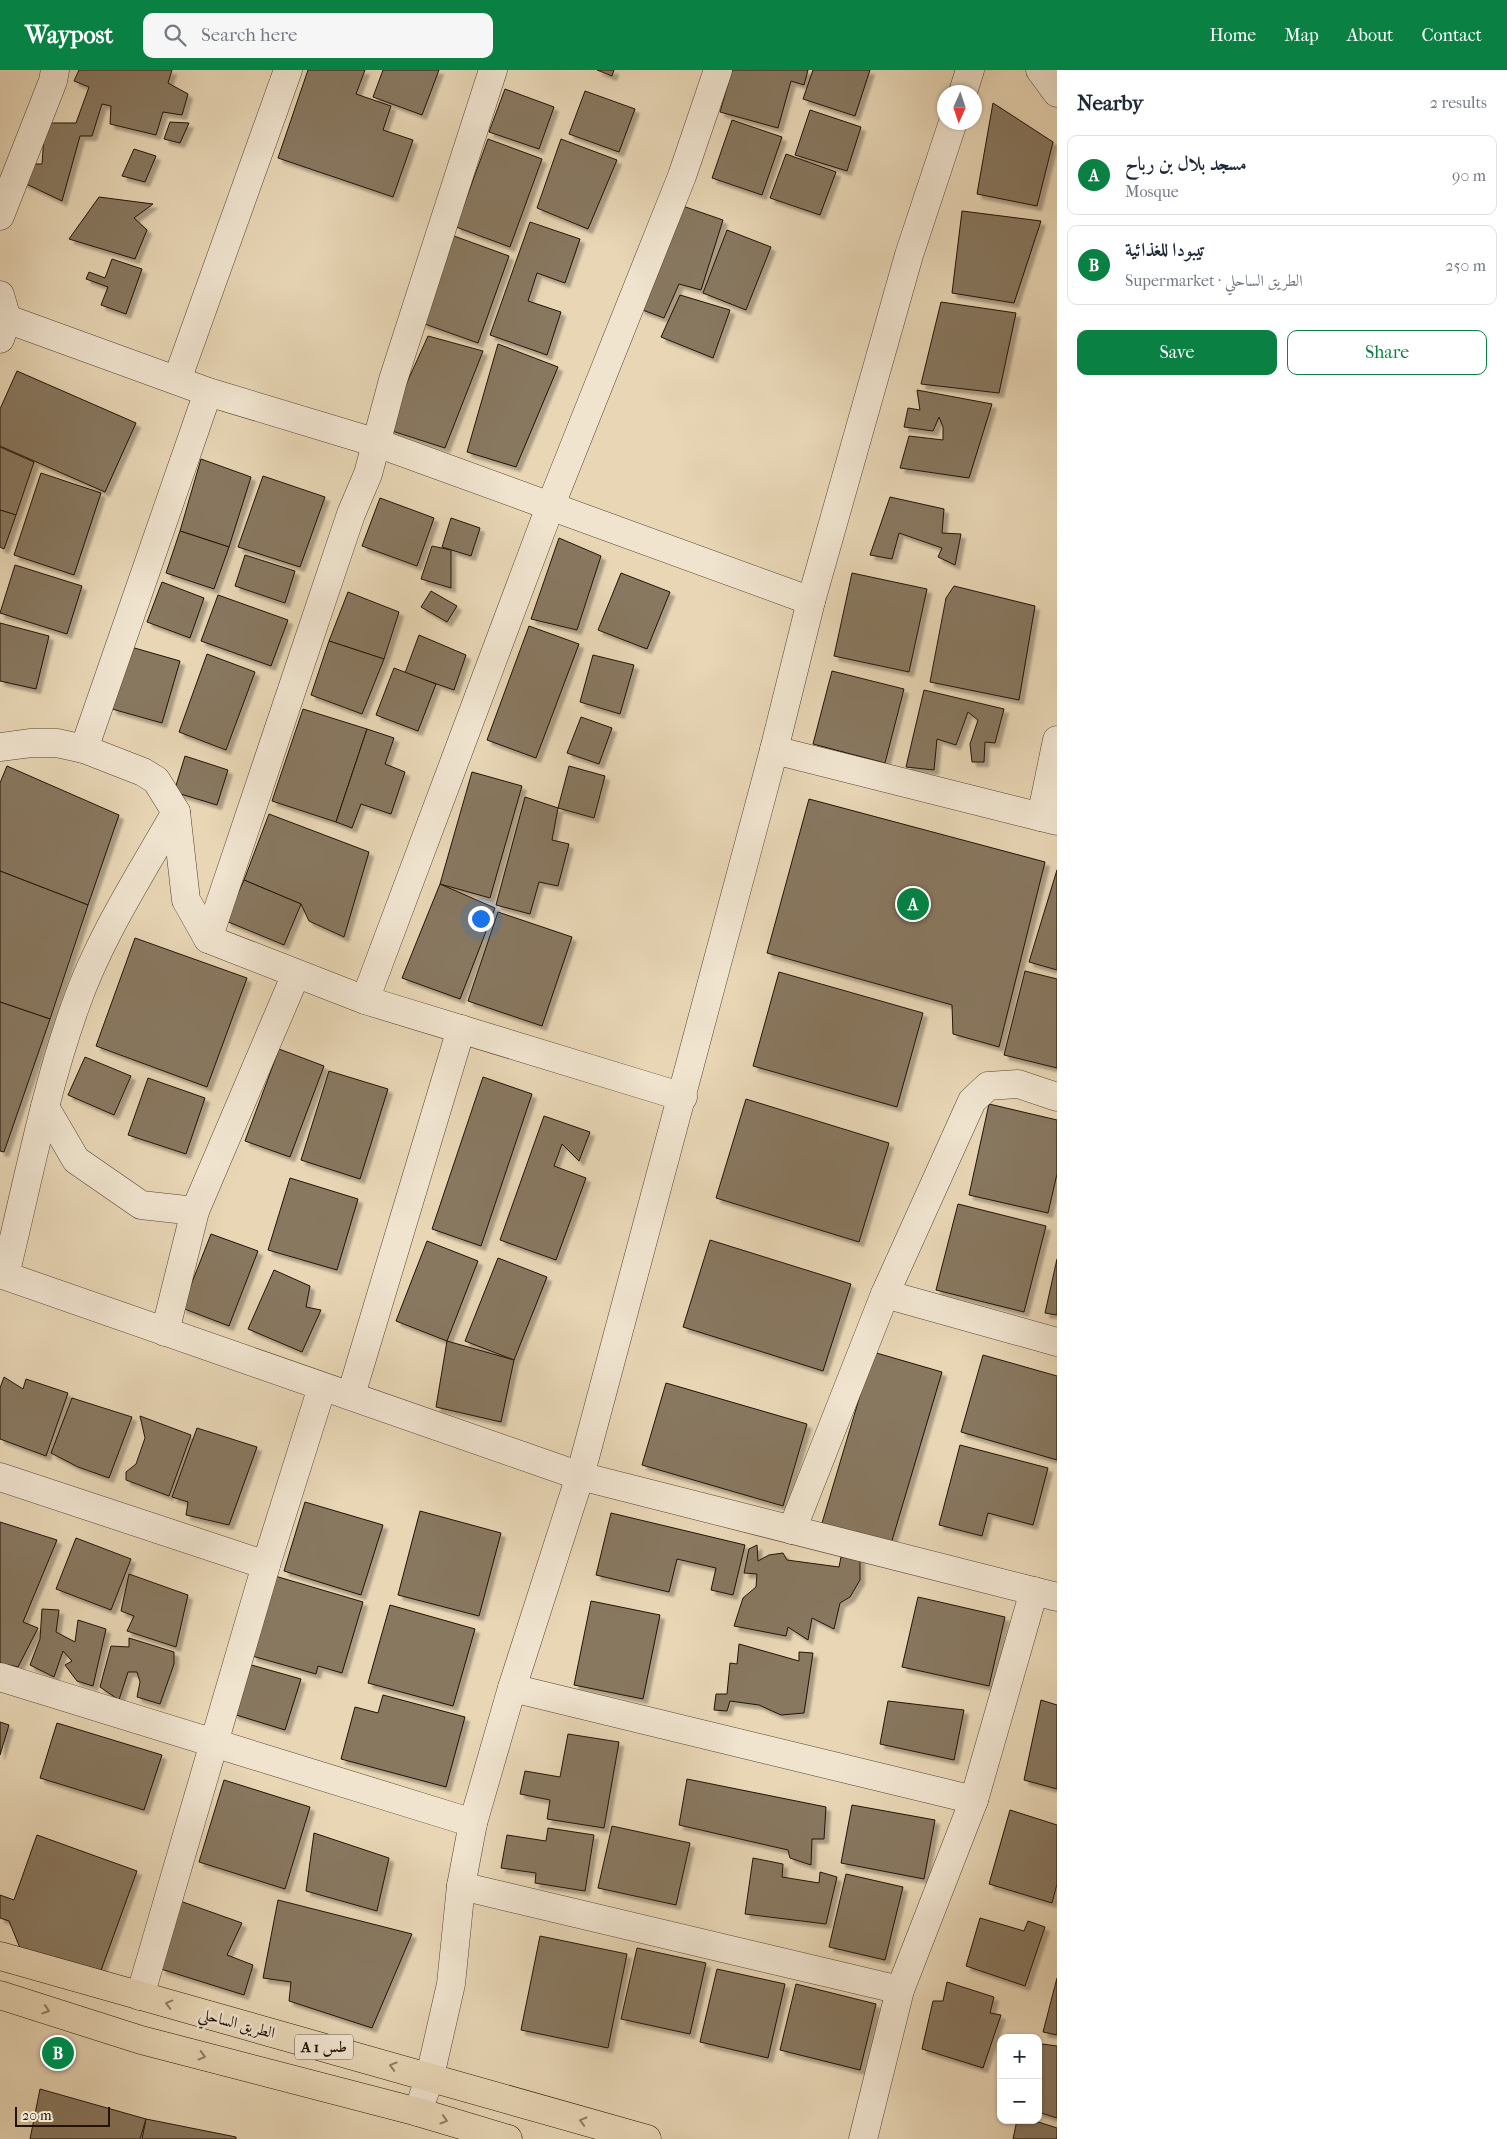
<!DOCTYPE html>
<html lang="en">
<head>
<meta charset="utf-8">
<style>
  body { margin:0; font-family:"IM FELL French Canon",Amiri,serif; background:#f6f6f7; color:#1f2937 }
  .controls { position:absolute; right:15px; bottom:15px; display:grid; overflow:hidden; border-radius:10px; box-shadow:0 1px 4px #0004 }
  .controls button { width:45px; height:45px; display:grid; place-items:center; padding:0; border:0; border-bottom:1px solid #e0e1e3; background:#fff; color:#1f2937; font:25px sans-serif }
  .compass { position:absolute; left:937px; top:15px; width:45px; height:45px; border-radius:50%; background:#fff; box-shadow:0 1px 4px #0004; rotate:183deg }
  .scale { position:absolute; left:15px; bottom:12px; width:95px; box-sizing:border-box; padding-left:5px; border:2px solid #211206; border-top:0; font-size:14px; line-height:18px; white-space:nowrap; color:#211206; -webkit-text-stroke:4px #f0e4cf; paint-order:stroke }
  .you { position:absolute; left:480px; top:848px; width:18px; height:18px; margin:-12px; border:4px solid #fff; border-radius:50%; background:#1a73e8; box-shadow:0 0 0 8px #1a73e833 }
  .badge { display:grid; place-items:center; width:32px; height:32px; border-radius:50%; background:#0b8043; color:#fff; font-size:16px; font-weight:700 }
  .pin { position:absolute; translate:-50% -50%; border:2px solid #fff; box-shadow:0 1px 5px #0006 }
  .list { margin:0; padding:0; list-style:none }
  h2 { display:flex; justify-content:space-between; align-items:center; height:65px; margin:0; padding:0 20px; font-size:21px }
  h2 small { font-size:16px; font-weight:400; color:#747a83 }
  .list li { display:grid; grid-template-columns:32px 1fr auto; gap:15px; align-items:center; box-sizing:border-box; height:80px; margin:0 10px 10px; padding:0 10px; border:1px solid #e0e1e3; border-radius:10px }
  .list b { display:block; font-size:19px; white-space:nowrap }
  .list p { margin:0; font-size:16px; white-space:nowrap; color:#747a83 }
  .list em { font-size:16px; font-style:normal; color:#747a83 }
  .actions { display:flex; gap:10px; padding:15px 20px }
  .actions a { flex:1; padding:11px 0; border:1px solid #0b8043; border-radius:10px; text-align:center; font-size:18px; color:#0b8043 }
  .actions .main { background:#0b8043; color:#fff }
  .icon { flex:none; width:28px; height:28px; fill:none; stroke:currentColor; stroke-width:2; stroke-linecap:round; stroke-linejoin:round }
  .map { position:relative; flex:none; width:1057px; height:2069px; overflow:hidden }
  header { display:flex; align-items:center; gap:30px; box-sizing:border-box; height:70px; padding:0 25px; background:#0b8043; color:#fff }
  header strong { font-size:24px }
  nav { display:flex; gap:28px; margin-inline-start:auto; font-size:18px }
  .search { width:350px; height:45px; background:#f6f6f7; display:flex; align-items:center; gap:12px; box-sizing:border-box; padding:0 18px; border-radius:10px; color:#747a83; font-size:19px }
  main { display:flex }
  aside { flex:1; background:#fff }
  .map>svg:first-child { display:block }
</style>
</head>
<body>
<header>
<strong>Waypost</strong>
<div class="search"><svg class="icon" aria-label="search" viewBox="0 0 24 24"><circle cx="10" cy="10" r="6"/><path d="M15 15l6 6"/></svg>Search here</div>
<nav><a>Home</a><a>Map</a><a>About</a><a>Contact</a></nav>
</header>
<main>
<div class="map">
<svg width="1057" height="2069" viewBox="0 0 1057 2069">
  <defs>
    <filter id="shadow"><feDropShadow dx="4.5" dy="4.5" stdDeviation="1" flood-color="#0004"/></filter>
  </defs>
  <rect width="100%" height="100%" fill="#e8d6b5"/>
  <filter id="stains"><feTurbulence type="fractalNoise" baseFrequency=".004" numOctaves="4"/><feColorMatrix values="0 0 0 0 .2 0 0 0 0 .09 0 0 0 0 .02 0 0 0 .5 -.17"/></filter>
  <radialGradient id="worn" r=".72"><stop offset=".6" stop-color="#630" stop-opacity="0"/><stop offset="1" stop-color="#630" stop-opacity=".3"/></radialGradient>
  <g fill="#887861" stroke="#211206" filter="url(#shadow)">
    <polygon points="79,0 172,0 168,13 188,24 182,45 163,42 156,65 110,54 111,36 102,34 92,66 80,66 62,131 20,111 29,94 42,94 45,53 76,53 89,17 74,11"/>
    <polygon points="308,0 365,0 356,24 391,36 383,60 413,70 393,127 278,88"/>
    <polygon points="383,0 439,0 422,45 373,27"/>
    <polygon points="597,0 614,0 612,6"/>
    <polygon points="732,0 808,0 804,15 791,11 778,58 720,42"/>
    <polygon points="813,0 870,0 855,46 803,29"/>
    <polygon points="505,19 554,37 539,79 489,62"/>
    <polygon points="585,21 635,39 619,82 569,64"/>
    <polygon points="993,33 1053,72 1037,136 977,124"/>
    <polygon points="810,40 861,57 847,101 795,85"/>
    <polygon points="732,50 782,67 762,125 712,108"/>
    <polygon points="170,52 189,53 180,73 164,69"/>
    <polygon points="488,69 542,89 510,177 456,157"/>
    <polygon points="561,69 617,90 588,159 537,138"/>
    <polygon points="134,79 156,86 145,112 122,106"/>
    <polygon points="786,84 836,102 820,145 770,128"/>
    <polygon points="99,127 153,134 134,148 147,160 135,189 69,169"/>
    <polygon points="674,133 723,150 701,220 679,214 664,248 640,239"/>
    <polygon points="962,141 1041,151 1014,233 952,223"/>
    <polygon points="530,152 580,169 565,213 537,203 528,231 561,242 547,285 490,265"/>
    <polygon points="727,160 771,177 746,240 703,223"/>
    <polygon points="454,166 509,186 478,273 422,253"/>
    <polygon points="112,189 142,199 126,244 101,235 108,217 86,209 89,202 105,208"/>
    <polygon points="680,225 730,240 713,288 661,267"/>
    <polygon points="941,232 1016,243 999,323 921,314"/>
    <polygon points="428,266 483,281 445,378 386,359"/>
    <polygon points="498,274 558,297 516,397 467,382"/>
    <polygon points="17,301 136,353 105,422 0,376 0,339"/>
    <polygon points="917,320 992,334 969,408 900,398 909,366 943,370 943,357 939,347 933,361 904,357 908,338 920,340"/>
    <polygon points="0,377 34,392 16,445 0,440"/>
    <polygon points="201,389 251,407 229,477 180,461"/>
    <polygon points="41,403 101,423 74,505 14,485"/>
    <polygon points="263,406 325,427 300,497 238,477"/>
    <polygon points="890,427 944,439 942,463 961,464 955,495 938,487 942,478 899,463 892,489 870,485"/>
    <polygon points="380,428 434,448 417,496 362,476"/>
    <polygon points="0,440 16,445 4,479 0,477"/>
    <polygon points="451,448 480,458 471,486 442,477"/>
    <polygon points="180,461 229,477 214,519 166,503"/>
    <polygon points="559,468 601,486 577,560 531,549"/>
    <polygon points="432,476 451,480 451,518 421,509"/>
    <polygon points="245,485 295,501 285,533 235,516"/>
    <polygon points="15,495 82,516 67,564 0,543"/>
    <polygon points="621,503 670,522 647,579 598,560"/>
    <polygon points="852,503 927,519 909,602 834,586"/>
    <polygon points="162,512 204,528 190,568 147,552"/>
    <polygon points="954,516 1035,536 1019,630 930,612 946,528"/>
    <polygon points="431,521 457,536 447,552 421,537"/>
    <polygon points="348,522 399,542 384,589 329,571"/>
    <polygon points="218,525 288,550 271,596 201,571"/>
    <polygon points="0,553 49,566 36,619 0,611"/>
    <polygon points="529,556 579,574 536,688 487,670"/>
    <polygon points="419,565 466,585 454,620 405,603"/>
    <polygon points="329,571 384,589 362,644 311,625"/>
    <polygon points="131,577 180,591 162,653 112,639"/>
    <polygon points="207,584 255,602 226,680 179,662"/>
    <polygon points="593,585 634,595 620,644 580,632"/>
    <polygon points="394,598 436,614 418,661 376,645"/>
    <polygon points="832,601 904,619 885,693 813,674"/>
    <polygon points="924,620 1004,639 995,673 985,672 984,692 972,692 970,674 978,650 968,642 956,675 937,669 934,700 906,697"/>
    <polygon points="303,639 367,659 336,752 272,731"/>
    <polygon points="581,647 612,658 599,694 567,683"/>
    <polygon points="367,659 394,668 385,694 405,702 391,744 361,734 352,758 336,752"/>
    <polygon points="185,686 228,700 217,735 174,722"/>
    <polygon points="7,696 119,745 88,835 0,801 0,713"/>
    <polygon points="569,696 605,706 594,748 558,738"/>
    <polygon points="472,702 522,716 490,828 440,814"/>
    <polygon points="525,727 558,738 552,770 569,774 558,816 539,812 530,844 496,835"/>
    <polygon points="809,729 1045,792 999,977 953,964 952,935 767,883"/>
    <polygon points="269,744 369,782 344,867 309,851 301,834 244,810"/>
    <polygon points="1057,800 1057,900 1029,892"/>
    <polygon points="0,801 88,835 50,949 0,932"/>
    <polygon points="244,810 301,834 284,875 226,851"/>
    <polygon points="440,814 495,838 460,929 402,908"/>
    <polygon points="498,842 572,867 542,956 468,931"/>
    <polygon points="135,868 247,908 207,1017 96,976"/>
    <polygon points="1025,901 1057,909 1057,998 1004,985"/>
    <polygon points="779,902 923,943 897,1037 753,996"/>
    <polygon points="0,932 50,949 4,1082 0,1081"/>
    <polygon points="279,979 324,996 290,1087 245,1071"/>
    <polygon points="85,987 131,1006 114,1045 68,1025"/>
    <polygon points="329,1001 388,1019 360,1109 301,1090"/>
    <polygon points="483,1007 532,1024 481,1176 432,1159"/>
    <polygon points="148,1008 205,1028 186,1084 128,1065"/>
    <polygon points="746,1029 889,1073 859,1172 716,1128"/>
    <polygon points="989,1034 1057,1050 1057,1104 1048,1143 969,1125"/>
    <polygon points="544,1046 590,1062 579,1091 562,1074 554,1096 586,1108 556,1190 500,1170"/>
    <polygon points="290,1108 358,1129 337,1200 268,1180"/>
    <polygon points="958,1134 1046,1156 1024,1242 936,1220"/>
    <polygon points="211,1164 258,1181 229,1256 182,1238"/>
    <polygon points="710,1170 851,1214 823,1301 683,1257"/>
    <polygon points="427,1171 478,1191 447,1271 396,1251"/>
    <polygon points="498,1188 547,1207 514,1290 465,1271"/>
    <polygon points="1057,1189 1057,1245 1045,1243"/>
    <polygon points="274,1200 310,1216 306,1237 321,1240 302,1282 248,1259"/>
    <polygon points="447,1271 514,1290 501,1352 436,1337"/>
    <polygon points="873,1282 942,1302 891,1474 822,1453"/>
    <polygon points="983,1285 1057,1306 1057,1390 961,1362"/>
    <polygon points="4,1307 23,1319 26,1309 68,1323 46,1386 0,1369 0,1318"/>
    <polygon points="666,1313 807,1354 783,1436 642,1395"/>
    <polygon points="72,1328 132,1347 109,1408 78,1397 51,1383"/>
    <polygon points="140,1346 191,1365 169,1426 126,1410 126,1402 136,1394 145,1368"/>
    <polygon points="197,1358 257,1377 229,1455 186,1445 188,1432 172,1427"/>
    <polygon points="960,1375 1048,1398 1033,1455 988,1443 982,1466 939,1455"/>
    <polygon points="305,1432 383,1455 361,1525 284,1501"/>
    <polygon points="420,1441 501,1463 479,1546 398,1525"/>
    <polygon points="611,1443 745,1475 733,1525 711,1520 716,1498 677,1489 669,1522 596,1505"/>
    <polygon points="0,1452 57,1470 23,1552 38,1558 18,1597 0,1593"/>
    <polygon points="76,1468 131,1489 111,1540 56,1519"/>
    <polygon points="757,1475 758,1491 769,1485 783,1483 787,1490 839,1497 841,1487 860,1488 860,1510 850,1527 840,1533 834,1559 812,1548 808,1570 788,1557 786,1566 734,1556 743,1528 756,1517 757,1504 744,1503 749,1479"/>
    <polygon points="129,1504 188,1525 176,1577 127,1561 134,1546 121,1541"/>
    <polygon points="275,1506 363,1532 342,1603 318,1596 316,1604 252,1586"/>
    <polygon points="918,1527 1005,1547 989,1616 902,1597"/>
    <polygon points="591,1531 660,1545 643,1629 574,1615"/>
    <polygon points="390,1535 475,1559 453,1636 368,1613"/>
    <polygon points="42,1539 59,1540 56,1562 75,1572 78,1550 106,1559 93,1616 77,1611 65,1595 72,1591 63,1581 54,1607 30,1595 40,1569"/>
    <polygon points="129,1568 174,1582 174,1594 160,1634 137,1627 140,1612 137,1602 128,1602 119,1630 100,1617 111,1576 129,1577"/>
    <polygon points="739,1574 799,1591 799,1582 813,1583 804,1643 781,1645 759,1635 730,1631 727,1641 714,1640 716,1624 727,1624 730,1593 737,1594"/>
    <polygon points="248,1594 301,1609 285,1660 233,1644"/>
    <polygon points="383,1625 465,1647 446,1717 341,1689 355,1637 378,1643"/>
    <polygon points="1041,1630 1057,1635 1057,1719 1024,1710"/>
    <polygon points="888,1631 964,1640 954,1690 880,1674"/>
    <polygon points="0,1652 9,1655 0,1685"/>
    <polygon points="57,1653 162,1685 144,1740 40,1708"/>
    <polygon points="568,1664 619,1672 604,1758 547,1749 550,1730 520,1724 525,1701 560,1707"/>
    <polygon points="687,1709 826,1737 824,1769 812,1769 811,1795 790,1788 788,1780 679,1755"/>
    <polygon points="224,1710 310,1737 285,1819 199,1792"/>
    <polygon points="852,1735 935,1750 924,1809 841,1793"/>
    <polygon points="1010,1740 1057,1755 1057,1814 1052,1833 989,1814"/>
    <polygon points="612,1756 690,1773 676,1835 598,1818"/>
    <polygon points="548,1758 594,1765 585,1821 535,1813 536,1803 501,1798 507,1765 546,1771"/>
    <polygon points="314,1763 389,1788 377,1841 306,1821"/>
    <polygon points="37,1765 137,1801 99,1906 20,1878 9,1851 0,1848 0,1825 14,1830"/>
    <polygon points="753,1788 783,1794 782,1807 819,1813 820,1802 837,1807 826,1854 745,1844"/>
    <polygon points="846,1804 903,1817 885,1890 829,1877"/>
    <polygon points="278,1830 412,1864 372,1958 289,1931 291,1912 263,1908"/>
    <polygon points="180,1831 242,1853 227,1885 253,1895 244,1925 161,1899"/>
    <polygon points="980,1848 1024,1861 1028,1851 1045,1857 1025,1916 966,1896"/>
    <polygon points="540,1866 627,1884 608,1978 521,1960"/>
    <polygon points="637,1878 706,1893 690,1964 621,1949"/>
    <polygon points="717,1899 785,1914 768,1988 700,1972"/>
    <polygon points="1057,1908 1057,1965 1043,1962"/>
    <polygon points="947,1912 994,1927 990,1943 1001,1945 983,1998 922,1979 933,1931 943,1931"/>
    <polygon points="796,1914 876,1934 860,2000 780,1980"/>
    <polygon points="1042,1974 1057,1976 1057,2048 1038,2042 1038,1984"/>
    <polygon points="40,2019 146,2049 140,2069 30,2069"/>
    <polygon points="146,2049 236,2067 236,2069 142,2069"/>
    <polygon points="1017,2050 1032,2050 1057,2058 1057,2069 1013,2069"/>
  </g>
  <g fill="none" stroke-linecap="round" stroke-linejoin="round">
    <defs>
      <g id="minor">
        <polyline points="1040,0 1057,23"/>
        <polyline points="963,22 970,0"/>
        <polyline points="0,146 53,11 55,0"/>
        <polyline points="0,225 7,249"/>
        <polyline points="0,269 7,249 208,322 377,373 811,531"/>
        <polyline points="177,310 288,0"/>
        <polyline points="0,677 31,673 57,673 84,679 143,702 156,710 176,742 186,830 208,869 365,930 683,1027"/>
        <polyline points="84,679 208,322"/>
        <polyline points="774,680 1057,751"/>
        <polyline points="1041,747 1057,670"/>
        <polyline points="208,869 351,444 368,404 393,310 493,0"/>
        <polyline points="365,930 550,437 682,106 718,0"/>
        <polyline points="1057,1027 1018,1014 988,1016 972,1031 885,1224 1057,1272"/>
        <polyline points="45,1037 76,1090 141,1135 195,1141"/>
        <polyline points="0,1204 580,1406 1057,1527"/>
        <path d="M 5,1205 C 27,1116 44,1024 75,937 C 99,868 140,805 176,742"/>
        <polyline points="165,1262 195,1141 296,904"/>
        <polyline points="351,1325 461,959"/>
        <polyline points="0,1407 266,1495"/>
        <polyline points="792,1460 885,1224"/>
        <polyline points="0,1607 473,1753"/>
        <polyline points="512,1618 974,1730"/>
        <polyline points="461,1816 900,1920"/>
        <polyline points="140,1926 266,1495 322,1317"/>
        <polyline points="418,2042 430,2006 451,1914 461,1816 473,1753 512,1618 580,1406 774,680 811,531 909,185 953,52"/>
        <polyline points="863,2069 900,1920 974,1730 1034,1521"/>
      </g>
      <g id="trunk">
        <polyline points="0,1886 647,2069"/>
        <polyline points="0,1925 141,1970 418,2042 508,2069"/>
      </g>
    </defs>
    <use href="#minor" stroke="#534332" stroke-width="29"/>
    <use href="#trunk" stroke="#211206" stroke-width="29"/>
    <use href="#minor" stroke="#f0e4cf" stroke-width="28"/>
    <use href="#trunk" stroke="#e8d6b5" stroke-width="28"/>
  </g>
  <defs><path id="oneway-chevron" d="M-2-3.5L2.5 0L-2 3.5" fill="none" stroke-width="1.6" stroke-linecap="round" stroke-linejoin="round" transform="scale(1.25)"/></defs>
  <g stroke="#8e7e66">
    <use href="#oneway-chevron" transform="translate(169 1934) rotate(-165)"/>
    <use href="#oneway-chevron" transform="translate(46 1940) rotate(18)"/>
    <use href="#oneway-chevron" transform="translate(202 1986) rotate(15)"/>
    <use href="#oneway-chevron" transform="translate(393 1996) rotate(-164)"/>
    <use href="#oneway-chevron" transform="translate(444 2050) rotate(17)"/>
    <use href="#oneway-chevron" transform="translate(583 2051) rotate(-164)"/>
  </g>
  <g text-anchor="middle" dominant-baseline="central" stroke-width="5" stroke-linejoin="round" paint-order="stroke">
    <rect fill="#f0e4cf" stroke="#5f5142" stroke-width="1" x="295" y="1964.5" width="58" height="25" rx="4"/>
    <g font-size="15" font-weight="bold" fill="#211206">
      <text x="324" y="1977">A 1 طس</text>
    </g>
    <g font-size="16" fill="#211206" stroke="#f0e4cf">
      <text transform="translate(237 1953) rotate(15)">الطريق الساحلي</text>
    </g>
  </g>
  <rect width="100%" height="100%" filter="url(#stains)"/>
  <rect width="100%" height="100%" fill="url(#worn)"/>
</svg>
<div class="controls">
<button>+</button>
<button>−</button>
</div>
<svg class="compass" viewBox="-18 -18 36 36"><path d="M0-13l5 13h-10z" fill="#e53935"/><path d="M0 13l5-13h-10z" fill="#747a83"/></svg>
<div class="scale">20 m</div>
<div class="you"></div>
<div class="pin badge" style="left:913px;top:834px">A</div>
<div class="pin badge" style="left:58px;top:1983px">B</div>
</div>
<aside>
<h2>Nearby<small>2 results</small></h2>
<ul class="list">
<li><span class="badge">A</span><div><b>مسجد بلال بن رباح</b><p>Mosque</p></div><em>90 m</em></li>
<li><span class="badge">B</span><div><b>تيبودا للغذائية</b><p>Supermarket · الطريق الساحلي</p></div><em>250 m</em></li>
</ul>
<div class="actions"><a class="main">Save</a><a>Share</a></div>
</aside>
</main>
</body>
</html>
